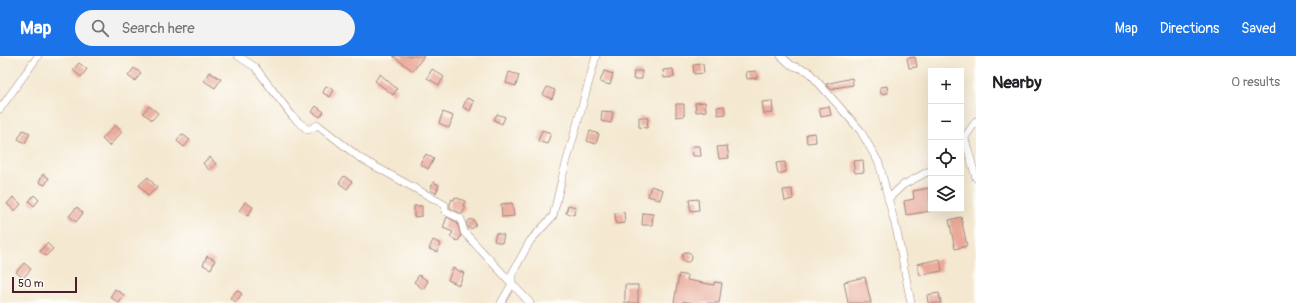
<!DOCTYPE html>
<html lang="en">
<head>
<meta charset="utf-8">
<style>
  body { margin:0; font-family:Pangolin,sans-serif; background:#f2f2f2; color:#202124 }
  .controls { position:absolute; right:12px; top:12px; display:grid; overflow:hidden; border-radius:0px; box-shadow:0 4px 16px #0002 }
  .controls button { width:36px; height:36px; display:grid; place-items:center; padding:0; border:0; border-bottom:1px solid #e0e0e0; background:#fff; color:#202124; font:20px sans-serif }
  .scale { position:absolute; left:12px; bottom:10px; width:65px; box-sizing:border-box; padding-left:4px; border:2px solid #4a1f2b; border-top:0; font-size:11px; line-height:14px; white-space:nowrap; color:#4a1f2b; -webkit-text-stroke:3px #fdfcf7; paint-order:stroke }
  .list { margin:0; padding:0; list-style:none }
  h2 { display:flex; justify-content:space-between; align-items:center; height:52px; margin:0; padding:0 16px; font-size:17px }
  h2 small { font-size:13px; font-weight:400; color:#757577 }
  .icon { flex:none; width:22px; height:22px; fill:none; stroke:currentColor; stroke-width:2; stroke-linecap:round; stroke-linejoin:round }
  .map { position:relative; flex:none; width:976px; height:247px; overflow:hidden }
  header { display:flex; align-items:center; gap:24px; box-sizing:border-box; height:56px; padding:0 20px; background:#1a73e8; color:#fff }
  header strong { font-size:19px }
  nav { display:flex; gap:22px; margin-inline-start:auto; font-size:14px }
  .search { width:280px; height:36px; background:#f2f2f2; display:flex; align-items:center; gap:10px; box-sizing:border-box; padding:0 14px; border-radius:22px; color:#757577; font-size:15px }
  main { display:flex }
  aside { flex:1; background:#fff }
  .map>svg:first-child { display:block }
</style>
</head>
<body>
<header>
<strong>Map</strong>
<div class="search"><svg class="icon" aria-label="search" viewBox="0 0 24 24"><circle cx="10" cy="10" r="6"/><path d="M15 15l6 6"/></svg>Search here</div>
<nav><a>Map</a><a>Directions</a><a>Saved</a></nav>
</header>
<main>
<div class="map">
<svg width="976" height="247" viewBox="0 0 976 247">
  <rect width="100%" height="100%" fill="#fdfcf7"/>
  <filter id="ink" filterUnits="userSpaceOnUse"><feTurbulence type="fractalNoise" baseFrequency=".025" numOctaves="2"/><feDisplacementMap in="SourceGraphic" scale="8" xChannelSelector="R" yChannelSelector="G"/><feConvolveMatrix kernelMatrix="1 2 1 2 8 2 1 2 1" color-interpolation-filters="sRGB"/></filter>
  <filter id="wash" filterUnits="userSpaceOnUse"><feTurbulence type="fractalNoise" baseFrequency=".012" numOctaves="4" result="noise"/><feDisplacementMap in="SourceGraphic" scale="16" xChannelSelector="R" yChannelSelector="G"/><feGaussianBlur stdDeviation="0.9" result="paint"/><feColorMatrix in="noise" values="0 0 0 0 0 0 0 0 0 0 0 0 0 0 0 0 0 1.4 0 .05"/><feComposite in="paint" operator="in"/></filter>
  <g filter="url(#wash)">
    <rect width="100%" height="100%" fill="#f4e8d0"/>
    <g id="blocks">
      <g fill="#eaa999">
        <polygon points="393,0 424,0 413,15"/>
        <polygon points="915,1 917,11 909,12 907,2"/>
        <polygon points="79,7 87,13 81,21 73,14"/>
        <polygon points="703,8 704,17 694,18 693,9"/>
        <polygon points="134,12 141,17 135,25 128,20"/>
        <polygon points="432,13 444,21 439,29 427,22"/>
        <polygon points="673,13 674,21 664,22 663,14"/>
        <polygon points="604,15 613,18 610,29 600,26"/>
        <polygon points="634,15 642,15 642,23 633,23"/>
        <polygon points="756,15 757,22 747,23 746,16"/>
        <polygon points="209,16 221,23 215,32 204,25"/>
        <polygon points="509,16 519,19 516,30 506,27"/>
        <polygon points="380,18 397,33 393,39 375,25"/>
        <polygon points="852,22 853,29 834,32 835,33 832,34 826,28"/>
        <polygon points="326,30 334,34 330,41 323,37"/>
        <polygon points="887,30 888,37 881,38 880,31"/>
        <polygon points="547,31 555,34 552,43 543,39"/>
        <polygon points="467,42 474,45 470,55 463,51"/>
        <polygon points="772,45 773,57 764,58 762,46"/>
        <polygon points="705,46 706,55 696,56 695,47"/>
        <polygon points="676,48 684,48 684,60 676,61"/>
        <polygon points="149,50 158,57 152,64 143,57"/>
        <polygon points="316,50 324,56 320,61 312,56"/>
        <polygon points="724,50 726,58 718,59 717,51"/>
        <polygon points="829,50 831,59 821,61 819,52"/>
        <polygon points="602,55 613,56 611,67 601,65"/>
        <polygon points="443,56 453,60 449,72 439,67"/>
        <polygon points="497,58 505,61 502,68 494,64"/>
        <polygon points="639,61 648,62 647,72 639,71"/>
        <polygon points="115,69 122,76 109,90 102,83"/>
        <polygon points="23,74 30,77 25,87 18,83"/>
        <polygon points="542,74 551,77 547,88 538,85"/>
        <polygon points="590,75 599,78 596,88 587,85"/>
        <polygon points="815,77 816,86 807,87 806,78"/>
        <polygon points="182,78 190,84 184,91 177,85"/>
        <polygon points="692,90 700,90 701,100 693,100"/>
        <polygon points="727,90 729,102 719,103 717,91"/>
        <polygon points="426,98 434,103 428,113 420,108"/>
        <polygon points="210,101 216,108 209,114 203,107"/>
        <polygon points="863,104 864,116 855,117 853,105"/>
        <polygon points="785,106 786,116 778,118 776,107"/>
        <polygon points="43,118 49,122 45,129 39,126"/>
        <polygon points="344,120 352,126 347,133 339,127"/>
        <polygon points="148,121 157,132 148,140 139,129"/>
        <polygon points="433,126 439,129 436,137 430,134"/>
        <polygon points="651,130 663,134 660,144 648,140"/>
        <polygon points="929,132 931,155 906,159 904,145 914,143 913,135"/>
        <polygon points="792,133 793,143 785,145 783,134"/>
        <polygon points="34,139 39,144 34,150 29,145"/>
        <polygon points="13,141 21,148 15,155 7,148"/>
        <polygon points="455,141 465,145 463,150 466,151 462,158 450,152 450,148 452,143 454,144"/>
        <polygon points="698,143 699,154 691,155 689,144"/>
        <polygon points="245,146 253,151 248,160 239,155"/>
        <polygon points="512,147 514,160 502,161 501,148"/>
        <polygon points="568,149 576,151 574,159 566,157"/>
        <polygon points="414,150 422,150 422,160 414,161"/>
        <polygon points="77,151 83,157 76,166 69,160"/>
        <polygon points="624,156 625,167 616,168 615,157"/>
        <polygon points="643,157 653,158 652,169 642,169"/>
        <polygon points="447,161 457,166 461,180 458,185 450,181 453,176 443,172"/>
        <polygon points="961,161 967,190 955,193 949,164"/>
        <circle cx="471" cy="168" r="4.5"/>
        <polygon points="496,177 504,179 502,187 494,185"/>
        <polygon points="433,184 441,188 437,196 429,193"/>
        <polygon points="47,187 53,193 46,200 40,195"/>
        <circle cx="687" cy="201" r="5"/>
        <polygon points="207,200 215,204 211,213 203,209"/>
        <polygon points="940,203 942,215 920,219 917,208"/>
        <polygon points="24,207 31,213 23,222 16,216"/>
        <polygon points="453,212 464,217 459,229 448,224"/>
        <polygon points="679,218 688,220 687,224 714,229 714,226 722,227 719,247 694,247 683,245 683,247 674,247"/>
        <polygon points="419,219 428,225 423,233 414,226"/>
        <polygon points="865,221 871,247 848,247 844,226"/>
        <rect x="625" y="229" width="13" height="18"/>
        <polygon points="115,233 124,239 119,247 110,241"/>
        <polygon points="237,234 242,238 236,246 230,242"/>
        <polygon points="939,237 941,247 928,247 927,239"/>
      </g>
    </g>
  </g>
  <g filter="url(#ink)">
    <use href="#blocks" fill-opacity="0" stroke="#9f847e" stroke-width="1"/>
    <g fill="none" stroke-linecap="round" stroke-linejoin="round">
      <defs>
        <g id="minor">
          <polyline points="238,0 255,11 293,61 308,74 318,69 360,102 445,149 445,155 461,163 464,176 530,247"/>
          <polyline points="781,0 791,9 808,15 860,74 879,107 897,176 911,247"/>
          <polyline points="0,53 38,0"/>
          <polyline points="965,83 976,122"/>
          <polyline points="961,87 976,65"/>
          <polyline points="888,143 903,129 931,114"/>
          <polyline points="501,247 512,228 512,218 530,185 553,160 562,122 596,0"/>
        </g>
      </defs>
      <use href="#minor" stroke="#9f847e" stroke-width="8"/>
      <use href="#minor" stroke="#fff" stroke-width="7"/>
    </g>
  </g>
</svg>
<div class="controls">
<button>+</button>
<button>−</button>
<button><svg class="icon" aria-label="locate" viewBox="0 0 24 24"><circle cx="12" cy="12" r="6"/><path d="M12 2v4M12 18v4M2 12h4M18 12h4"/></svg></button>
<button><svg class="icon" aria-label="layers" viewBox="0 0 24 24"><path d="M12 4l9 5-9 5-9-5zM3 14l9 5 9-5"/></svg></button>
</div>
<div class="scale">50 m</div>
</div>
<aside>
<h2>Nearby<small>0 results</small></h2>
<ul class="list">
</ul>
</aside>
</main>
</body>
</html>
